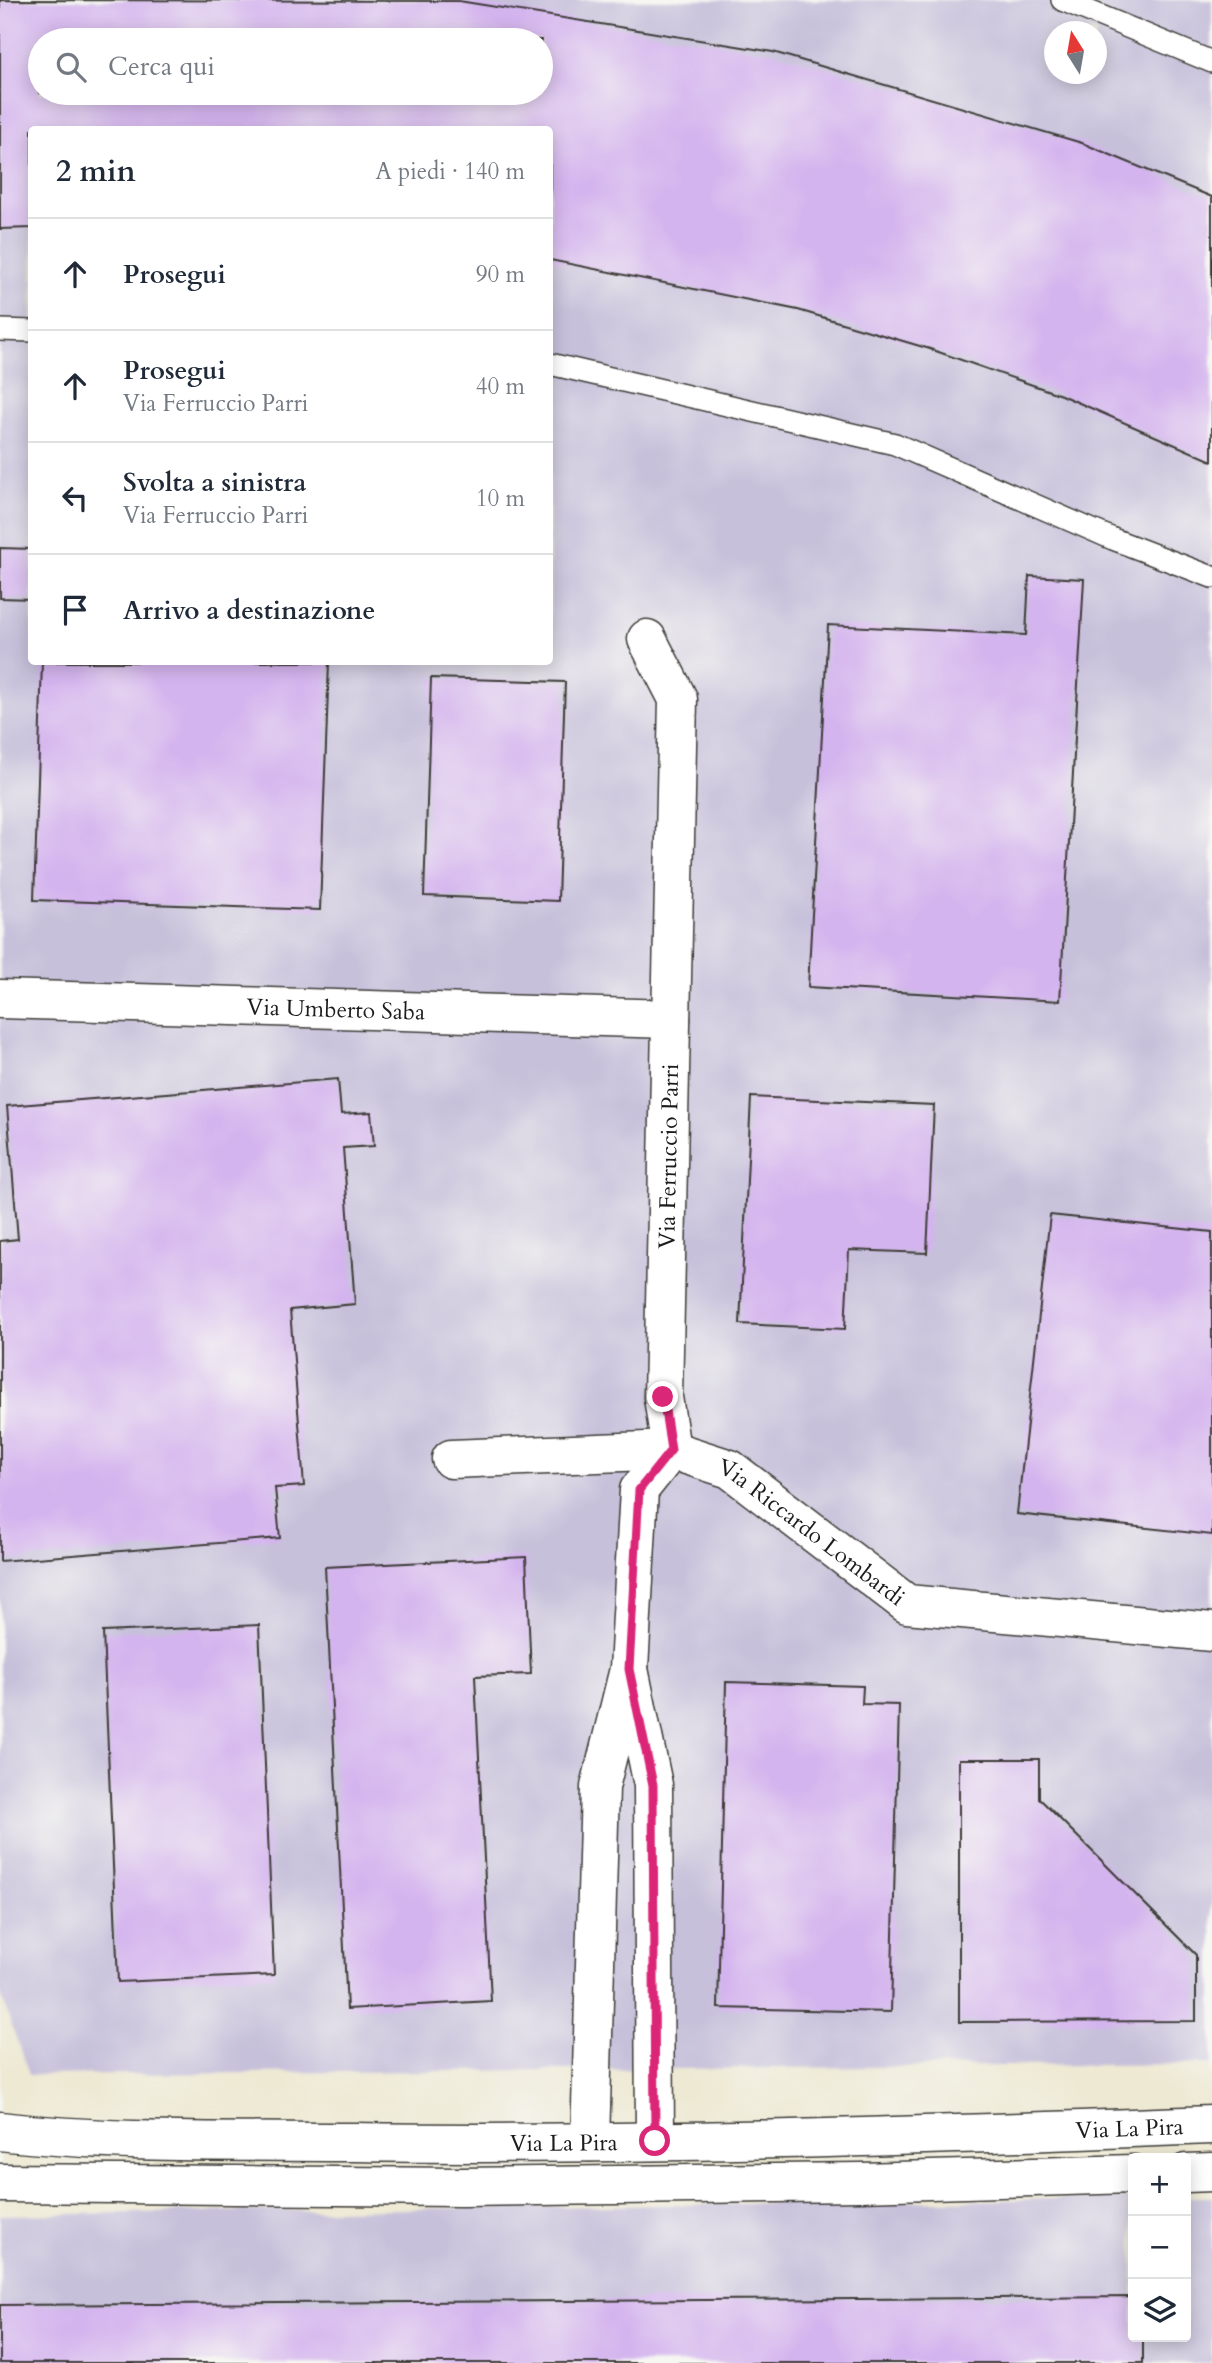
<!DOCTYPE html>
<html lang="it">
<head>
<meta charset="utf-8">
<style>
  body { margin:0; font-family:Cardo,serif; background:#f2f2f3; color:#1f2937 }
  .controls { position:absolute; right:21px; bottom:21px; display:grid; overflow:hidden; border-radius:7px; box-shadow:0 4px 18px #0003 }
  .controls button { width:63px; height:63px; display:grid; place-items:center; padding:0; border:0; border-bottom:2px solid #e0e1e3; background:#fff; color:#1f2937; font:35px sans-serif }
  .compass { position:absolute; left:1044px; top:21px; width:63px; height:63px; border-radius:50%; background:#fff; box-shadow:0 4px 18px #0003; rotate:349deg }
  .stop { position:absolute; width:21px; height:21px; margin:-16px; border:5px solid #db2777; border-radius:50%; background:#fff }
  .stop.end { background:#db2777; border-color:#fff; box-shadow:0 2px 7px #0008 }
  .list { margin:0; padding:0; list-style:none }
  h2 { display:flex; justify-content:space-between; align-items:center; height:91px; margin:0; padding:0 28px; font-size:30px }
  h2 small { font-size:23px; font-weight:400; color:#747a83 }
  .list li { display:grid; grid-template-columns:46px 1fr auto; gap:21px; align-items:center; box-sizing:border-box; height:112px; padding:0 28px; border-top:2px solid #e0e1e3 }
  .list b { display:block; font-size:26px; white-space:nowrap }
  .list p { margin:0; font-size:23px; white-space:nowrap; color:#747a83 }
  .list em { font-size:23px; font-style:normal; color:#747a83 }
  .icon { flex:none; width:38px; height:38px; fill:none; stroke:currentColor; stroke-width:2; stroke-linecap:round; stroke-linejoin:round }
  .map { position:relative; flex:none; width:1212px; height:2363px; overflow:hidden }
  .search { position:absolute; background:#fff; box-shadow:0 4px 18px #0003; left:28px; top:28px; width:525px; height:77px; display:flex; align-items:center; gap:18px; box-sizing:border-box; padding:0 24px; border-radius:38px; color:#747a83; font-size:26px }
  .panel { position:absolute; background:#fff; box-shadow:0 4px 18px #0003; left:28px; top:126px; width:525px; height:539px; border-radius:7px }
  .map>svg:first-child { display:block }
</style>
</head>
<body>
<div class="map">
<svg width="1212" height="2363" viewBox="0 0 1212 2363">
  <rect width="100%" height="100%" fill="#f6f6f2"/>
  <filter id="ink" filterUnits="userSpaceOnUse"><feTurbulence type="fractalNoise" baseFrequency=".0143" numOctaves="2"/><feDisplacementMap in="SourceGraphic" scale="14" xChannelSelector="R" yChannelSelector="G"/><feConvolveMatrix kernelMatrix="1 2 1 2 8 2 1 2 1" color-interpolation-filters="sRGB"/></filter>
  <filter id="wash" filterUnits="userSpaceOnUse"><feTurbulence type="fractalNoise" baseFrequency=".00686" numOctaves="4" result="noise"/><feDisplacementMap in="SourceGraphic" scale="28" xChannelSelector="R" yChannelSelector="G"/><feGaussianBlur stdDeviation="1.57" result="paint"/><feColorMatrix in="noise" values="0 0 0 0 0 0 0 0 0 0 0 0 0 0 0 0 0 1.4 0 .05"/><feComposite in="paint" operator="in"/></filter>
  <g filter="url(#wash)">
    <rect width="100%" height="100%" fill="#eee9d3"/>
    <g fill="#c6c0da" fill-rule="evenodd">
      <path d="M 0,0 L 1212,0 L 1212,2064 L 29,2075 L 0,1992 ZM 1054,32 L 1096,32 L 1096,74 L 1054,74 ZM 40,40 L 541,40 L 541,93 L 40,93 ZM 32,130 L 550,130 L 550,662 L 32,662 Z"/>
      <polygon points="1186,2197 1212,2197 1212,2363 0,2363 0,2215 1133,2198 1133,2337 1186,2337"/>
    </g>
    <g id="blocks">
      <g fill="#d4b4ee" fill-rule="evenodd">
        <path d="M 0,0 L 459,1 L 773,52 L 1082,143 L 1212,197 L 1212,461 L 1061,395 L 930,349 L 798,310 L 550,260 L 550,130 L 32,130 L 32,228 L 0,229 ZM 40,40 L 541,40 L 541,93 L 40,93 Z"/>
        <polygon points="0,548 32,549 32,599 0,598"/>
        <polygon points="1029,576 1084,579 1060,1001 808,987 828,625 1026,635"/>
        <polygon points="42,662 329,662 320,910 34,900"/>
        <polygon points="431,678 565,682 558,901 424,896"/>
        <polygon points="338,1079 341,1114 371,1112 374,1146 343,1148 355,1304 290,1310 304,1486 275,1488 280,1538 0,1561 0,1241 18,1239 7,1106"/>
        <polygon points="751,1097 934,1105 927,1253 849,1250 845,1329 740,1324"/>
        <polygon points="1050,1215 1212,1232 1212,1535 1017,1514"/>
        <polygon points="526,1557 531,1674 475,1676 491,2001 347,2009 325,1567"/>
        <polygon points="259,1625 274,1975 118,1982 103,1632"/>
        <polygon points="726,1682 863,1686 862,1704 899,1705 891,2012 718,2008"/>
        <polygon points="959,1759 1039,1759 1039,1798 1196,1955 1196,2021 959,2022"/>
        <polygon points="1133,2297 1133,2337 1143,2337 1143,2363 0,2363 0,2305"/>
      </g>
    </g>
  </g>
  <g filter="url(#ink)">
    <use href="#blocks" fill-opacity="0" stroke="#3c3b37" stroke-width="2"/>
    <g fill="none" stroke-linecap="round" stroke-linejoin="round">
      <defs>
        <g id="service">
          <polyline points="1062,0 1212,62"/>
          <polyline points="0,330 32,331"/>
          <polyline points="550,364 895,444 1113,539 1212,577"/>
        </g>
        <g id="minor">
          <path id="s1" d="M 0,999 L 671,1019"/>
          <path id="s2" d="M 451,1459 L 671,1450 L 730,1469 L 907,1604 L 1212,1632"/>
          <path id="s3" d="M 629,1669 L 639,1490 L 671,1450 L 663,1397 L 678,699 L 647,639"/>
          <polyline points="590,2142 600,1787 629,1669 653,1785 655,2141"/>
        </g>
        <g id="tertiary">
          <path id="s4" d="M 0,2131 C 117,2144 235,2141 353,2142 C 639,2146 926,2136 1212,2125"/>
          <polyline points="1186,2173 1212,2172"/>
          <polyline points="0,2183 462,2187 861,2182 1133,2174"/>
        </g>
      </defs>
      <use href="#service" stroke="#3c3b37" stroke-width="24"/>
      <use href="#minor" stroke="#3c3b37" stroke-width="41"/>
      <use href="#tertiary" stroke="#3c3b37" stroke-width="41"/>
      <use href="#service" stroke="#fff" stroke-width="21"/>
      <use href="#minor" stroke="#fff" stroke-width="38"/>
      <use href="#tertiary" stroke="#fff" stroke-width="38"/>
    </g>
  </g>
  <g fill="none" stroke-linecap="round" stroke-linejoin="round" filter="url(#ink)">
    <polyline stroke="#db2777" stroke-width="9" points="655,2141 653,1785 629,1669 639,1490 671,1450 663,1397"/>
  </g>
  <g text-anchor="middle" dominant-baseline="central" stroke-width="6" stroke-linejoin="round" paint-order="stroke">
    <g font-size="23" fill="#1c1c1c" stroke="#f6f6f2">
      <text stroke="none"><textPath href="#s1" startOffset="336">Via Umberto Saba</textPath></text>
      <text stroke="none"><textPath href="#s3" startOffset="525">Via Ferruccio Parri</textPath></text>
      <text stroke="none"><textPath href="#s2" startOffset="385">Via Riccardo Lombardi</textPath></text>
      <text stroke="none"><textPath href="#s4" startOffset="1130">Via La Pira</textPath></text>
      <text stroke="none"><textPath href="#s4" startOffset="564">Via La Pira</textPath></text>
    </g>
  </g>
</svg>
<div class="controls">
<button>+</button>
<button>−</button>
<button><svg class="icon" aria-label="layers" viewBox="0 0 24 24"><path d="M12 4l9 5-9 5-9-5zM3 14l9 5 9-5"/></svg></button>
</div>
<svg class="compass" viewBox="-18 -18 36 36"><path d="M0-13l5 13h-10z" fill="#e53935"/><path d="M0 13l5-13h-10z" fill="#747a83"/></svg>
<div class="stop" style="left:655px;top:2141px"></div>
<div class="stop end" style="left:663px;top:1397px"></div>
<div class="search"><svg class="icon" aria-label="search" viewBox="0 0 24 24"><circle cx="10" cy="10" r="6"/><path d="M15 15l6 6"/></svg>Cerca qui</div>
<section class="panel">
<h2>2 min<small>A piedi · 140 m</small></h2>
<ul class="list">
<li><svg class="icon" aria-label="ahead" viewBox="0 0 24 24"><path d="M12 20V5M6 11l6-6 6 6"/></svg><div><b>Prosegui</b></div><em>90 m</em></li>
<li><svg class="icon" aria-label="ahead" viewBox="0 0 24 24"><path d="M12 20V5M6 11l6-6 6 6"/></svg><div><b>Prosegui</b><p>Via Ferruccio Parri</p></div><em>40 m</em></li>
<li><svg class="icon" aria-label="left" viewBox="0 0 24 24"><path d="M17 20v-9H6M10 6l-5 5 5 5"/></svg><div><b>Svolta a sinistra</b><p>Via Ferruccio Parri</p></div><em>10 m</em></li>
<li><svg class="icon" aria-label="arrive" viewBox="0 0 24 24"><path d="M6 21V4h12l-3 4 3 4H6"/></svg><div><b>Arrivo a destinazione</b></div></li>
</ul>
</section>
</div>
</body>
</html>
